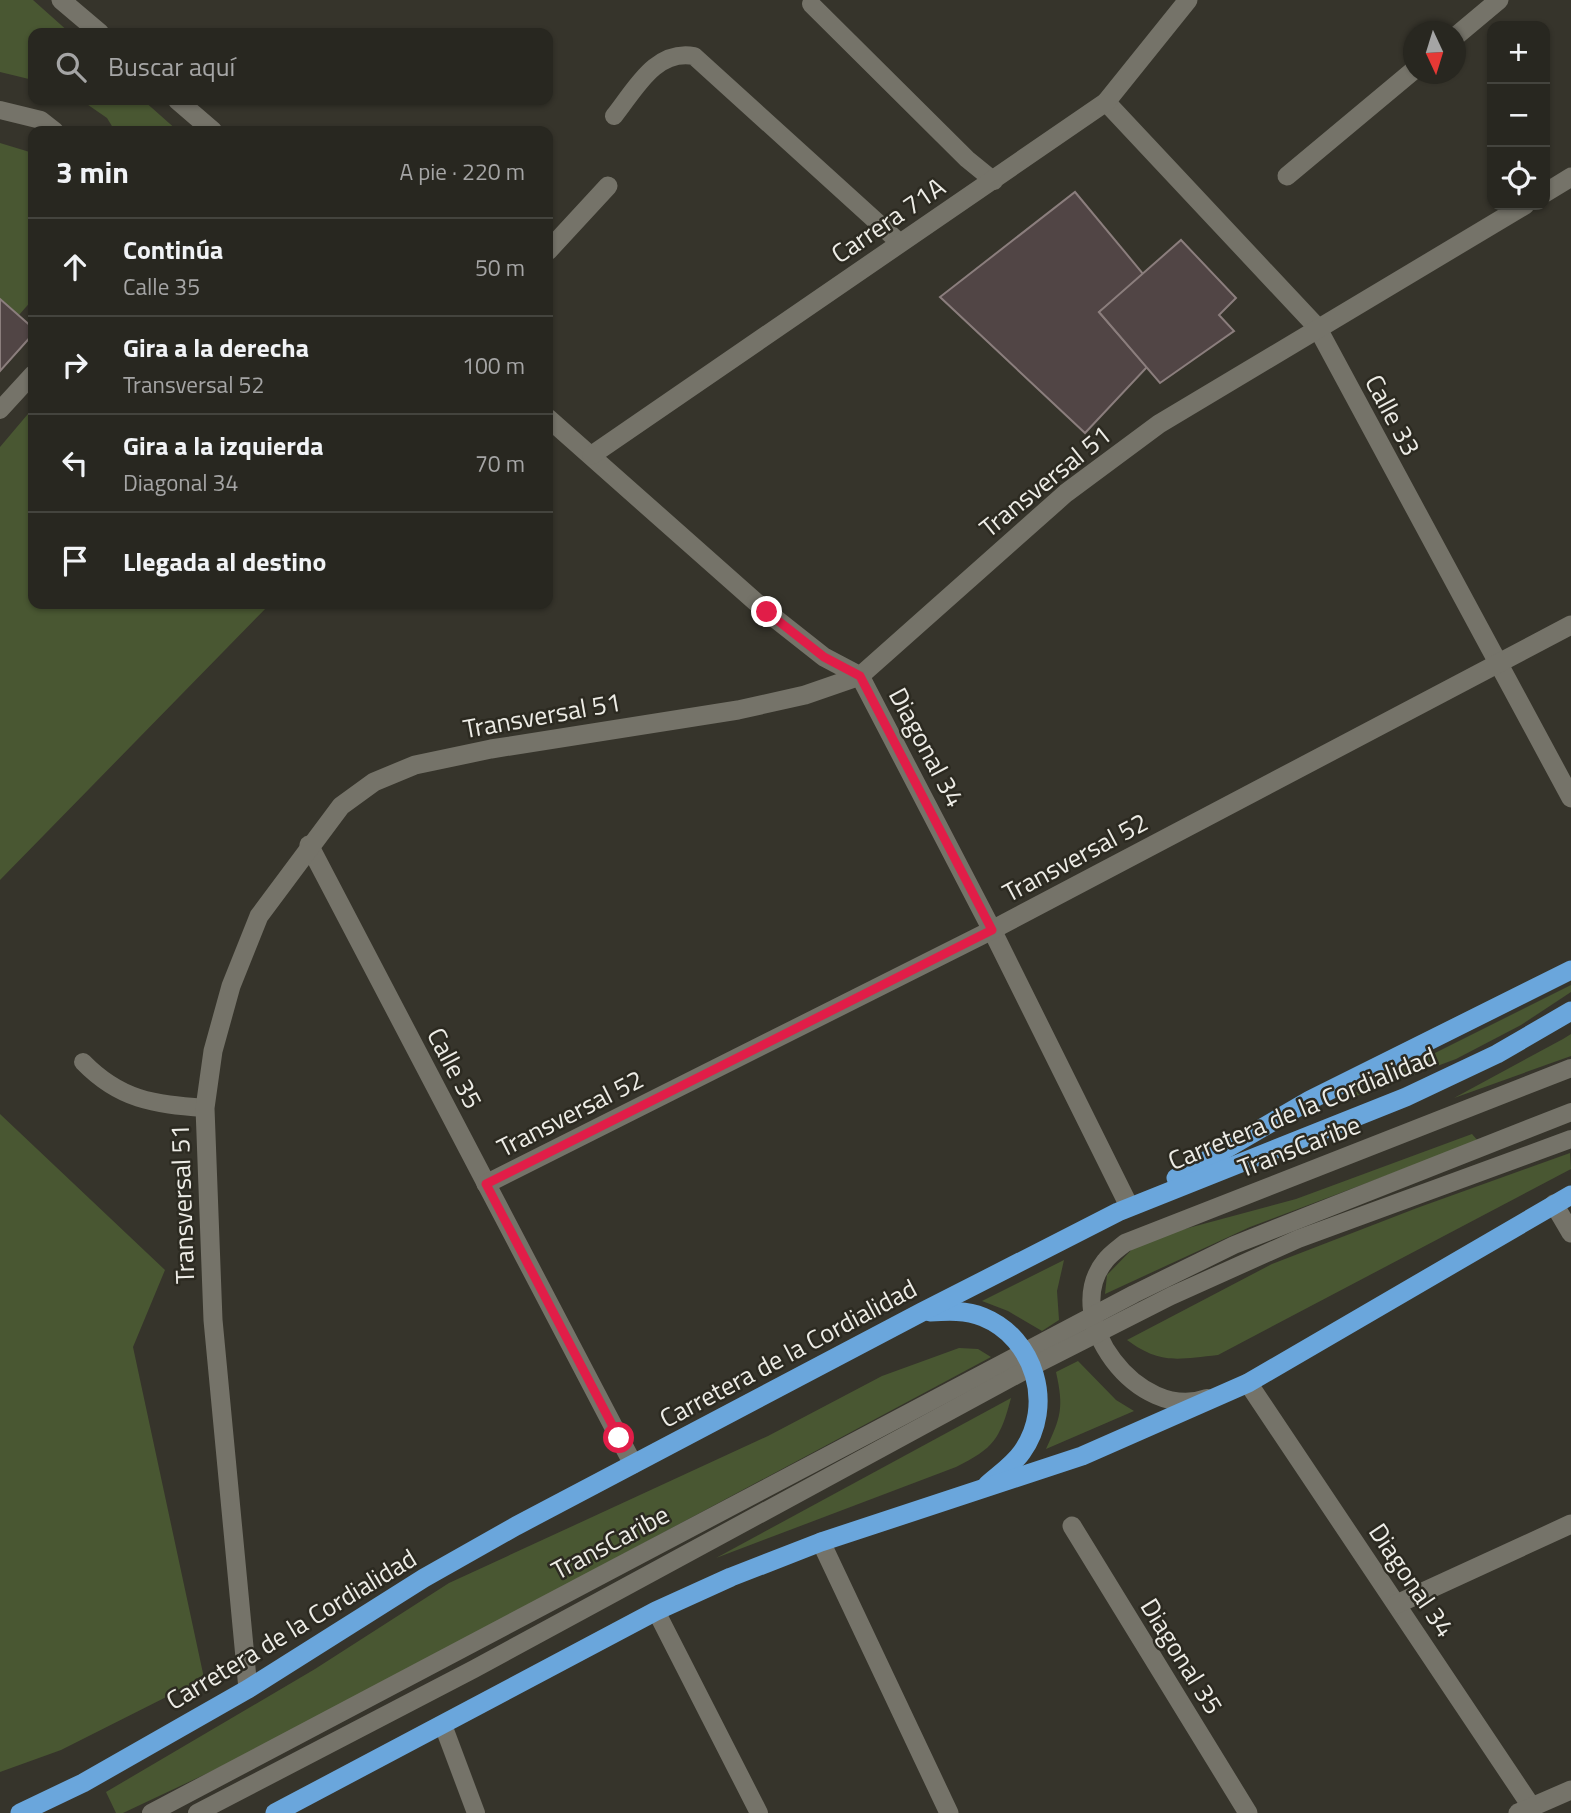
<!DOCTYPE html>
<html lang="es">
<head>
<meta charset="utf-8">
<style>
  body { margin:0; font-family:"Titillium Web",sans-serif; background:#34332d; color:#f1f3f6 }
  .controls { position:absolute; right:21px; top:21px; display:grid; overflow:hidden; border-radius:14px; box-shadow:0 2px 5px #0004 }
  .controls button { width:63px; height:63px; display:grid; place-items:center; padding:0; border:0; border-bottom:2px solid #44443e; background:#282720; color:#f1f3f6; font:35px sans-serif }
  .compass { position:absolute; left:1403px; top:21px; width:63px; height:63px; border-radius:50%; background:#282720; box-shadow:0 2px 5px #0004; rotate:176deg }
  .stop { position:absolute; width:21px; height:21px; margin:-16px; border:5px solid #e11d48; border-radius:50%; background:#fff }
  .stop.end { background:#e11d48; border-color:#fff; box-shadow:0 2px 7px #0008 }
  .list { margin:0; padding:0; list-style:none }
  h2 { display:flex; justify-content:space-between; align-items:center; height:91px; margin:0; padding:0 28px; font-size:30px }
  h2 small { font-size:23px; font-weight:400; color:#a5a5a5 }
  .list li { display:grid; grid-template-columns:46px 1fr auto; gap:21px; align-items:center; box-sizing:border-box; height:98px; padding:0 28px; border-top:2px solid #44443e }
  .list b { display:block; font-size:26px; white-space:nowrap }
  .list p { margin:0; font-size:23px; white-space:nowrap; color:#a5a5a5 }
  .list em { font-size:23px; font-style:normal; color:#a5a5a5 }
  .icon { flex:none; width:38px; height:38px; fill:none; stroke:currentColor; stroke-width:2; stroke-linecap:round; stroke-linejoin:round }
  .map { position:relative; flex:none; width:1571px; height:1813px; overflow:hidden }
  .search { position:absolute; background:#282720; box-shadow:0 2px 5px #0004; left:28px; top:28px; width:525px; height:77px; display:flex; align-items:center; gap:18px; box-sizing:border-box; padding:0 24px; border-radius:14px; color:#a5a5a5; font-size:26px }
  .panel { position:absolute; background:#282720; box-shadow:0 2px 5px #0004; left:28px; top:126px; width:525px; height:483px; border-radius:14px }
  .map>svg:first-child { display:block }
</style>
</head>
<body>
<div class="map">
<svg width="1571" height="1813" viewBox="0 0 1571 1813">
  <rect width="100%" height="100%" fill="#36342b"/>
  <g fill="#495732">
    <polygon points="0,0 33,0 70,33 33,33 33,80 0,72"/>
    <polygon points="81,100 143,100 178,131 115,131 107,118"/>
    <polygon points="0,143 33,153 33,299 19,315 0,299"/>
    <polygon points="33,408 33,604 270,604 0,880 0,447"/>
    <polygon points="1571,985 1571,992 1521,1025 1456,1059 1327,1107"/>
    <polygon points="1571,1034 1571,1056 1454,1098 1563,1039"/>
    <polygon points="0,1114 165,1270 133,1347 204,1678 61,1750 0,1772"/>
    <polygon points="1472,1134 1478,1141 1250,1227 1105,1294 1107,1275 1140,1241 1296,1199"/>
    <path d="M 1570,1153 L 1571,1169 L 1218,1355 C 1178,1359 1161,1365 1127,1340 L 1272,1264 L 1417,1208 Z"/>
    <polygon points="1064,1260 1057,1291 1059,1320 1042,1331 1008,1311 982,1301"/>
    <polygon points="959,1348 978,1349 991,1357 263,1747 123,1813 116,1813 106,1792 315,1669 449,1583 768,1436 882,1376"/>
    <path d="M 1078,1361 L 1116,1400 L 1134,1411 L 1046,1449 C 1061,1417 1064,1408 1056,1372 Z"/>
    <path d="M 1011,1398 C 1000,1439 994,1448 956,1467 L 716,1558 Z"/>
  </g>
  <g fill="#514545" stroke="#8b7e7d" stroke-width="2">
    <polygon points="1075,192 1144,275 1099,312 1147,367 1085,433 940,297"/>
    <polygon points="1181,240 1236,298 1219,315 1234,331 1160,383 1099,312"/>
    <polygon points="0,299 33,328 33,334 0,371"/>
  </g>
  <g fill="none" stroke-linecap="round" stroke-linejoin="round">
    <g stroke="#757369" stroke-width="18">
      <polyline points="811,4 967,159 994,181"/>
      <polyline points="0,110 41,120 55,131"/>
      <path d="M 614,116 C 635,90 655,49 694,56 L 899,242"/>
      <polyline points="0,410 33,374"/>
      <path d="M 83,1062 C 120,1100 153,1104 205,1108"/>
      <path d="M 1207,1398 C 1139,1423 1059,1318 1105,1261 C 1110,1254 1119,1248 1125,1243 L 1571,1068"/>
      <polyline points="656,1611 759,1813"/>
      <polyline points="443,1725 476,1813"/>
      <polyline points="151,1813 1134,1294 1234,1245 1571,1112"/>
      <polyline points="197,1813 474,1669 1033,1366 1171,1296 1298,1239 1571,1139"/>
    </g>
    <polyline stroke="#757369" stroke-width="19" points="1554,1204 1571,1233"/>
    <g stroke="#757369" stroke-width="19">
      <polyline points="61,0 100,33"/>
      <polyline points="1456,36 1499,0"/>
      <polyline points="177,100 213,131"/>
      <polyline points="1106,102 1317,327 1571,798"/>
      <polyline points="1287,176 1414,70"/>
      <polyline points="1545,193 1571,177"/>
      <polyline points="548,251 608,186"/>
      <polyline points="548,418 767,612 824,657 860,676 992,930 1129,1206"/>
      <polyline points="592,455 1106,102 1188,0"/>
      <polyline points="309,845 633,1464"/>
      <polyline points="486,1184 992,930 1571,625"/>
      <polyline points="1248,1383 1531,1806"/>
      <polyline points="1072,1526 1248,1813"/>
      <polyline points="821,1542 949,1813"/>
      <polyline points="1397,1604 1571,1524"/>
      <polyline points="248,1689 213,1320 205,1108 213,1051 231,986 259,916 341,806 374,782 415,765 491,749 738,710 805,695 860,676 1066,493 1159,424 1525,205"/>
      <polyline points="1518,1813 1571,1790"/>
    </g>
    <g stroke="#6aa6dc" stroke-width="19">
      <polyline points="1176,1178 1310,1100 1571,970"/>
      <path d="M 930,1312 C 948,1311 966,1310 983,1317 C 1035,1338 1055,1406 1022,1452 C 1013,1465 998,1475 987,1485"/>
      <polyline points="20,1813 83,1783 248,1689 424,1578 516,1526 922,1312 1118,1212 1406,1097 1497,1054 1571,1011"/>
      <polyline points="275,1813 656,1611 731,1577 821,1542 1082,1456 1248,1383 1571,1195"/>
    </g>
  </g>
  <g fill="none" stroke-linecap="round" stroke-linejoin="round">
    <polyline stroke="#e11d48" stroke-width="9" points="619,1438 486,1184 992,930 860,676 824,657 767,612"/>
  </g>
  <g text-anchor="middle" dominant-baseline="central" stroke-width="5" stroke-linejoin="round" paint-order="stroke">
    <g font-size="26" fill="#edece6" stroke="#2c2a21">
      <text transform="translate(888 220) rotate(-34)">Carrera 71A</text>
      <text transform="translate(1393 415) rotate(62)">Calle 33</text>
      <text transform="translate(1045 481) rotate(-39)">Transversal 51</text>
      <text transform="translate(542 715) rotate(-10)">Transversal 51</text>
      <text transform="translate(927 747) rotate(62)">Diagonal 34</text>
      <text transform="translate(1075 857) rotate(-28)">Transversal 52</text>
      <text transform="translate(455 1068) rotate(62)">Calle 35</text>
      <text transform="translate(1302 1108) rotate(-22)">Carretera de la Cordialidad</text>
      <text transform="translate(570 1113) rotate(-27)">Transversal 52</text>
      <text transform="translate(1299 1146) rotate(-21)">TransCaribe</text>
      <text transform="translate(182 1204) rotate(-92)">Transversal 51</text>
      <text transform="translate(788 1353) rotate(-28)">Carretera de la Cordialidad</text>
      <text transform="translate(610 1542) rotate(-28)">TransCaribe</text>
      <text transform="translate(1412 1580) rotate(56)">Diagonal 34</text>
      <text transform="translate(291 1629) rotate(-31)">Carretera de la Cordialidad</text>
      <text transform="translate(1182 1656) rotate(58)">Diagonal 35</text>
    </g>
  </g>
</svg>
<div class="controls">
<button>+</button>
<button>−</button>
<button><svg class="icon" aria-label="locate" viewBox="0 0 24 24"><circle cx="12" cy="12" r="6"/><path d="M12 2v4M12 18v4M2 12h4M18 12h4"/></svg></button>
</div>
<svg class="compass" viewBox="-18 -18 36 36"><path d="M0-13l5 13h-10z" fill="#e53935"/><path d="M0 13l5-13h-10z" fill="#a5a5a5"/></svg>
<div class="stop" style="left:619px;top:1438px"></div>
<div class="stop end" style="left:767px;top:612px"></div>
<div class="search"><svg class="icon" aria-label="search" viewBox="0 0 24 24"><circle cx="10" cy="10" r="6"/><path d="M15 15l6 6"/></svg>Buscar aquí</div>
<section class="panel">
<h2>3 min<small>A pie · 220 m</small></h2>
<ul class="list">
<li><svg class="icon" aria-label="ahead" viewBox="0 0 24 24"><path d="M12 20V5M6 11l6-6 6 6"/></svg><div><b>Continúa</b><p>Calle 35</p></div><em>50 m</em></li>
<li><svg class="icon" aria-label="right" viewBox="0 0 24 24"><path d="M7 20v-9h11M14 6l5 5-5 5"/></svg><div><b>Gira a la derecha</b><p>Transversal 52</p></div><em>100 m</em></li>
<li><svg class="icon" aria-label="left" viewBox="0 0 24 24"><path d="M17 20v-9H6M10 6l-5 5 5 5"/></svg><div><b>Gira a la izquierda</b><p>Diagonal 34</p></div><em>70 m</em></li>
<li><svg class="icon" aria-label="arrive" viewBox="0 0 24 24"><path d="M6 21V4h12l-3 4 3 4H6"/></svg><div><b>Llegada al destino</b></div></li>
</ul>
</section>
</div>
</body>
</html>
